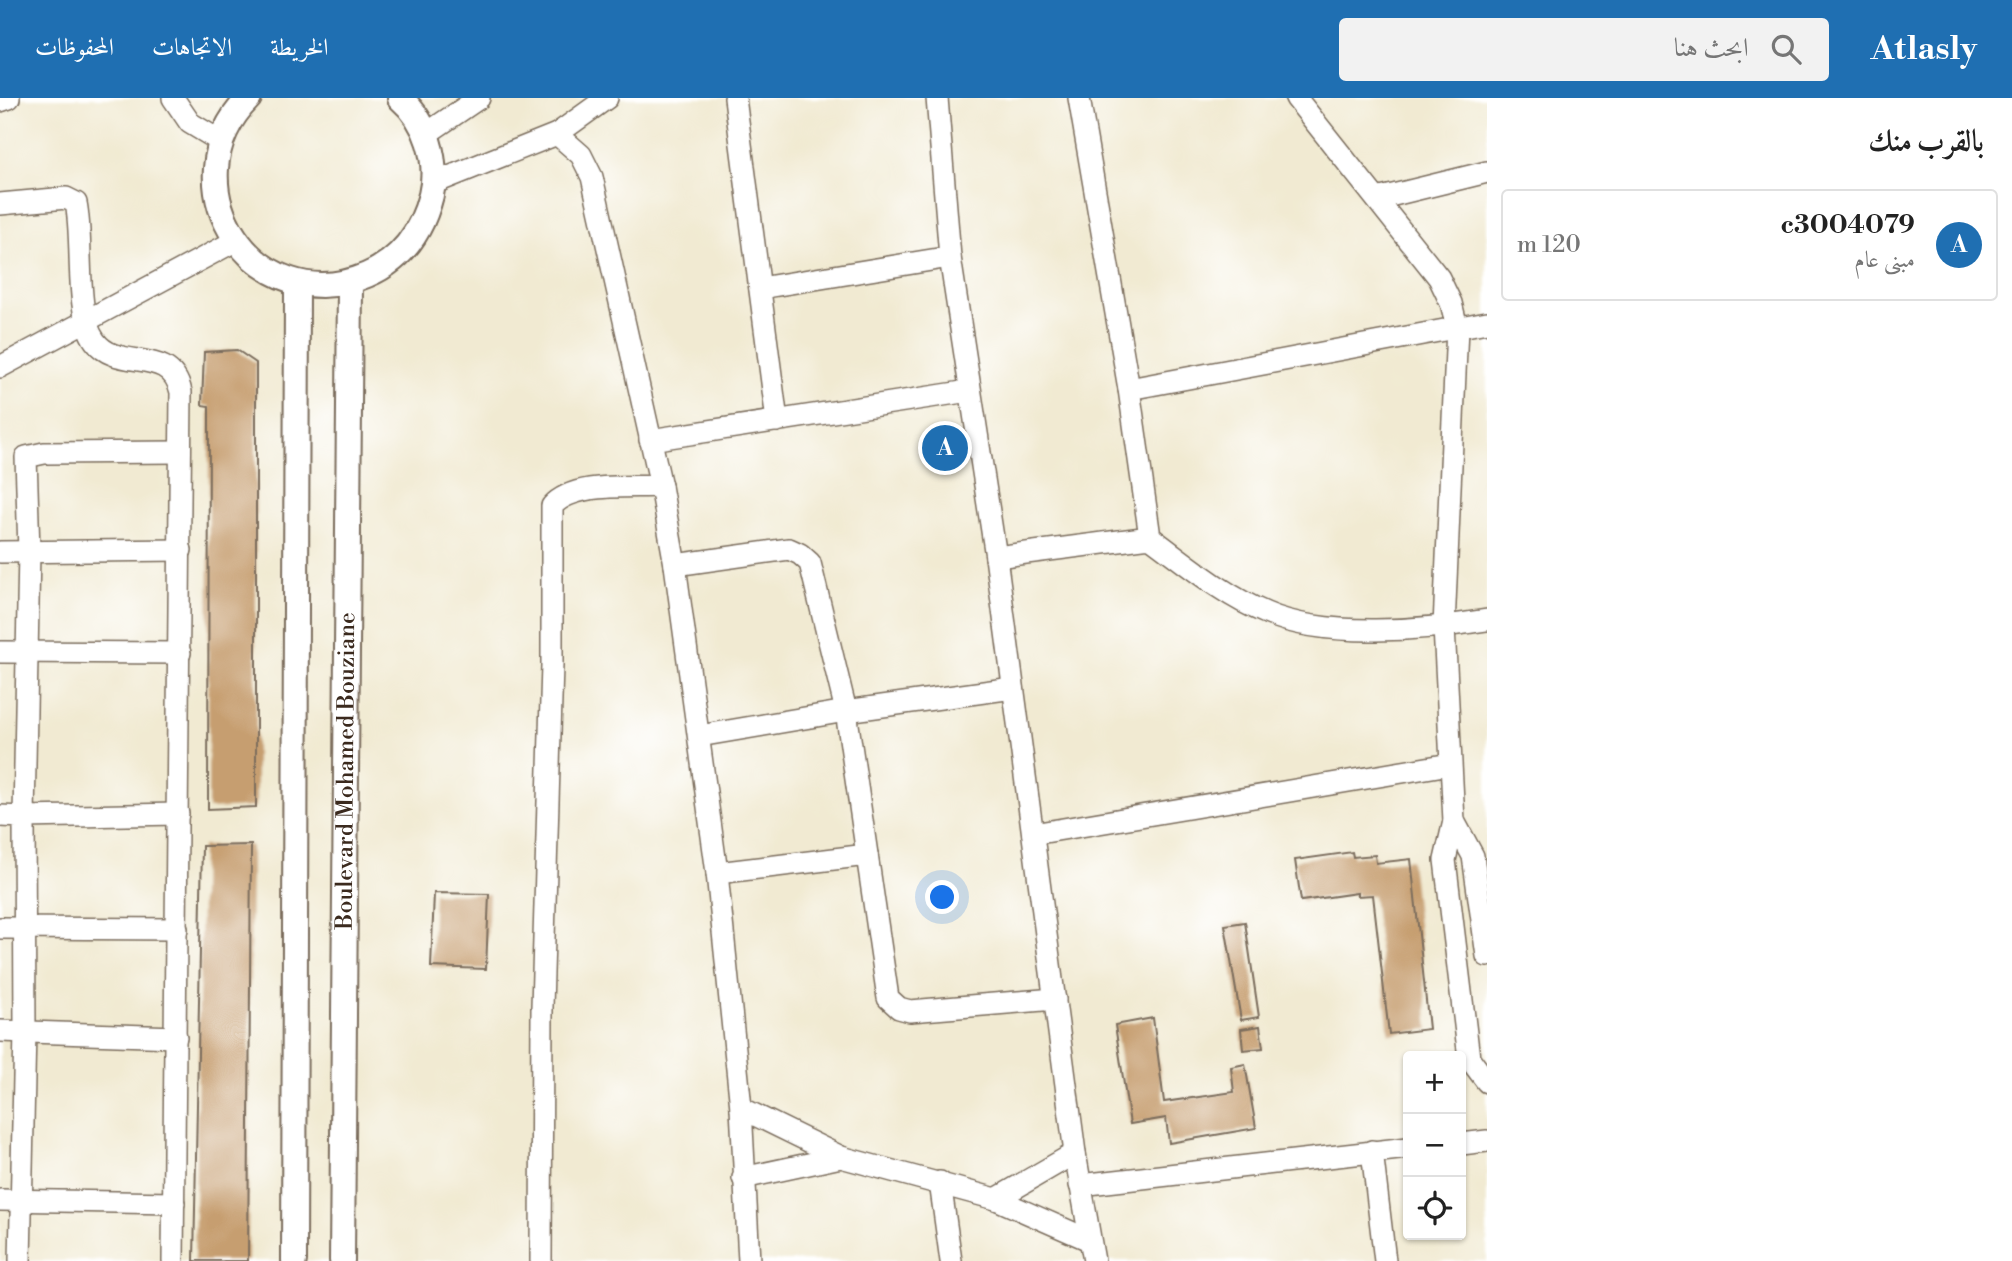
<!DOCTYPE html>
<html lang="ar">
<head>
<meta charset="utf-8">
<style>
  body { margin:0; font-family:"Libre Bodoni",Amiri,serif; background:#f2f2f2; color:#222; direction:rtl }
  .controls { position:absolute; right:21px; bottom:21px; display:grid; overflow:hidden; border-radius:7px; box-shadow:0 2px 5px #0004 }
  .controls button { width:63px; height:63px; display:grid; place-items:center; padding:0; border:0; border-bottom:2px solid #e0e0e0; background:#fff; color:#222; font:35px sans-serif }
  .you { position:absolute; left:943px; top:800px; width:24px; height:24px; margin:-18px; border:5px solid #fff; border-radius:50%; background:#1a73e8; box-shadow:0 0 0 10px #1a73e833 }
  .badge { display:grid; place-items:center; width:46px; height:46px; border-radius:50%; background:#1f6fb2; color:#fff; font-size:23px; font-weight:700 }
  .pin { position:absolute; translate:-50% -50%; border:4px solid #fff; box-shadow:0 2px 7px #0006 }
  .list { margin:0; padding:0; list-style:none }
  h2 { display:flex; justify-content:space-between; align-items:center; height:91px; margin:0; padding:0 28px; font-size:30px }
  h2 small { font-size:23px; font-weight:400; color:#767676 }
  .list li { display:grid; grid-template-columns:46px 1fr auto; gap:21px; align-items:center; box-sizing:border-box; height:112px; margin:0 14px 14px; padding:0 14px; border:2px solid #e0e0e0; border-radius:7px }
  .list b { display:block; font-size:26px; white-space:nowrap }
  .list p { margin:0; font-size:23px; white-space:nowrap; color:#767676 }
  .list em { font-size:23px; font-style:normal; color:#767676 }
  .icon { flex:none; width:38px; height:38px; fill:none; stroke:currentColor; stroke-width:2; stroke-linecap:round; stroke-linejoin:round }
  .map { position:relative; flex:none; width:1487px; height:1163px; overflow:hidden; direction:ltr }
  header { display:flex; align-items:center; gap:42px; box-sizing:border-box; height:98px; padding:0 35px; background:#1f6fb2; color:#fff }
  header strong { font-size:33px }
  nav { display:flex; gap:38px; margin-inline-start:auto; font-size:24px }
  .search { width:490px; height:63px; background:#f2f2f2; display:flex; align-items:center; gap:18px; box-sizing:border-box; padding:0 24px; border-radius:7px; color:#767676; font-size:26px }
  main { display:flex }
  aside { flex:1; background:#fff }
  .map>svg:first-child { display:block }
</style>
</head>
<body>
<header>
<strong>Atlasly</strong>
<div class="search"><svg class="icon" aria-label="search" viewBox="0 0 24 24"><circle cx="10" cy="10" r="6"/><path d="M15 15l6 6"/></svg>ابحث هنا</div>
<nav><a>الخريطة</a><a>الاتجاهات</a><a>المحفوظات</a></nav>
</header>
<main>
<aside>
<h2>بالقرب منك<small></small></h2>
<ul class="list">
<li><span class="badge">A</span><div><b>c3004079</b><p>مبنى عام</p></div><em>120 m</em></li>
</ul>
</aside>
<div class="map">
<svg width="1487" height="1163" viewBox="0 0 1487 1163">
  <rect width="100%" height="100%" fill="#fff"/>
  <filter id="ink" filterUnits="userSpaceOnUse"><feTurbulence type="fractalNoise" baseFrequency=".0143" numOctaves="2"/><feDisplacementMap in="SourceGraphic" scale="14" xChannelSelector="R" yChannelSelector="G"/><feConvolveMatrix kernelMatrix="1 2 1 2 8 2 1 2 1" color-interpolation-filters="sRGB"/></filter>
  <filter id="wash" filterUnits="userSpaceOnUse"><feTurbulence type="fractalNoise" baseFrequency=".00686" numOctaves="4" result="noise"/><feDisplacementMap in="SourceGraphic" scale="28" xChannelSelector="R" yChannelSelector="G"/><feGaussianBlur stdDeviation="1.57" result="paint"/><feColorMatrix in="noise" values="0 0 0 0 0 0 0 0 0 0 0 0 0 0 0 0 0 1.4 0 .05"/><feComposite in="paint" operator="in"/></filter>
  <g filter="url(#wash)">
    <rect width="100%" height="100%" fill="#f1ead2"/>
    <g id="blocks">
      <g fill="#c69e6f">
        <polygon points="237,252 256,265 256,709 208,711 209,308 202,307 204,254"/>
        <polygon points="251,747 248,1163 194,1163 202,748"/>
        <polygon points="1352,754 1353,759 1375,757 1376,765 1411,761 1429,931 1389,936 1373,797 1357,798 1357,795 1301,803 1295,762"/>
        <polygon points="434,795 489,796 486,871 431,869"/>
        <polygon points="1245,824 1259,919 1241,922 1225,827"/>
        <polygon points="1153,920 1164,1004 1234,994 1231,969 1245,966 1256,1030 1169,1045 1166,1020 1130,1026 1115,927"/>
        <polygon points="1260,928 1263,950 1243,952 1241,931"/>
      </g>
    </g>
  </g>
  <g filter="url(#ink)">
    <use href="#blocks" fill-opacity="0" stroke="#7b6d5d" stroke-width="2"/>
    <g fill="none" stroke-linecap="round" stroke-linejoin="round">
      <defs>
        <g id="minor">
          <polyline points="173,0 190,25 220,43"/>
          <polyline points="735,0 777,323"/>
          <polyline points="937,0 950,159 996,459 1075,1055 1094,1163"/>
          <polyline points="1079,0 1129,291 1150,439"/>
          <polyline points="1296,0 1439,180 1451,205 1457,229 1444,529 1454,723 1445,762 1469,960 1487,984"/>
          <polyline points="0,3 9,0"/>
          <polyline points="426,36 479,0"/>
          <polyline points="557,36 581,57 592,79 661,388 675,467 717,775 741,1010 749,1163"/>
          <polyline points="434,85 557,36 607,0"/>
          <polyline points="1377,101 1487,74"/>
          <path d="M 0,106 L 66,100 L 76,105 C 84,142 74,215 95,243 C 118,275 170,246 181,294 L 173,1163"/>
          <polyline points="760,190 950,159"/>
          <polyline points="0,269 235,143"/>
          <polyline points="1129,291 1487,224"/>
          <polyline points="650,342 969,293"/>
          <polyline points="0,454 181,452"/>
          <path d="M 996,459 L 1150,439 C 1187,466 1223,497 1266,515 C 1325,541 1425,532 1487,522"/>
          <polyline points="675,467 789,451 800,456 810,465 846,613 888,900 899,910 910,913 1055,901"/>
          <polyline points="0,554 180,555"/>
          <polyline points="699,638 846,613 1013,590"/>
          <polyline points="178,716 24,719 29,453 26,359 44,355 180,354"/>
          <polyline points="0,718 24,719 25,933 20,1163"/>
          <polyline points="1454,723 1473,758 1487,858"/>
          <polyline points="1033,736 1450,666"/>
          <polyline points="717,775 867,757"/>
          <polyline points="0,830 177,831"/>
          <polyline points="0,933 176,939"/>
          <polyline points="741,1010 841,1059 996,1101 1089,1142"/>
          <polyline points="1461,1046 1487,1043"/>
          <polyline points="1372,1053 1385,1163"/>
          <polyline points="743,1080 841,1059"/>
          <polyline points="940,1084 951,1163"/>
          <polyline points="1080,1087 1408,1050"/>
          <polyline points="996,1101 1075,1055"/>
          <polyline points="0,1102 174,1105"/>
          <path d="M 541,1163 L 542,909 L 552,567 L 552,408 C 575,383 629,390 661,388"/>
        </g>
        <g id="tertiary">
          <path d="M 249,0 C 164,86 256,225 367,177 C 402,162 422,133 431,97 C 439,63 427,23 400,0"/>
          <polyline points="294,1163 297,185"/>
          <path id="s1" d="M 342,1163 L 350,185"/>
        </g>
      </defs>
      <use href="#minor" stroke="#7b6d5d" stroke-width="24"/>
      <use href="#tertiary" stroke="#7b6d5d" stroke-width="28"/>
      <use href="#minor" stroke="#fff" stroke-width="21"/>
      <use href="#tertiary" stroke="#fff" stroke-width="24"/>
    </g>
  </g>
  <g text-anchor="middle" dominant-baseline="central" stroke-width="5" stroke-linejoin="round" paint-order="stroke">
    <g font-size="23" fill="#3b2a1e" stroke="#fff">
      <text stroke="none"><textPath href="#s1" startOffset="490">Boulevard Mohamed Bouziane</textPath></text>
    </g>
  </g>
</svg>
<div class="controls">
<button>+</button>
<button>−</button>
<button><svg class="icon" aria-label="locate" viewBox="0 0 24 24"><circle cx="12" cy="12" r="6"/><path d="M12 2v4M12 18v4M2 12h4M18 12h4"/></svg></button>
</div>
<div class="you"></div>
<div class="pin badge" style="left:945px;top:350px">A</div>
</div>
</main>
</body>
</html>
